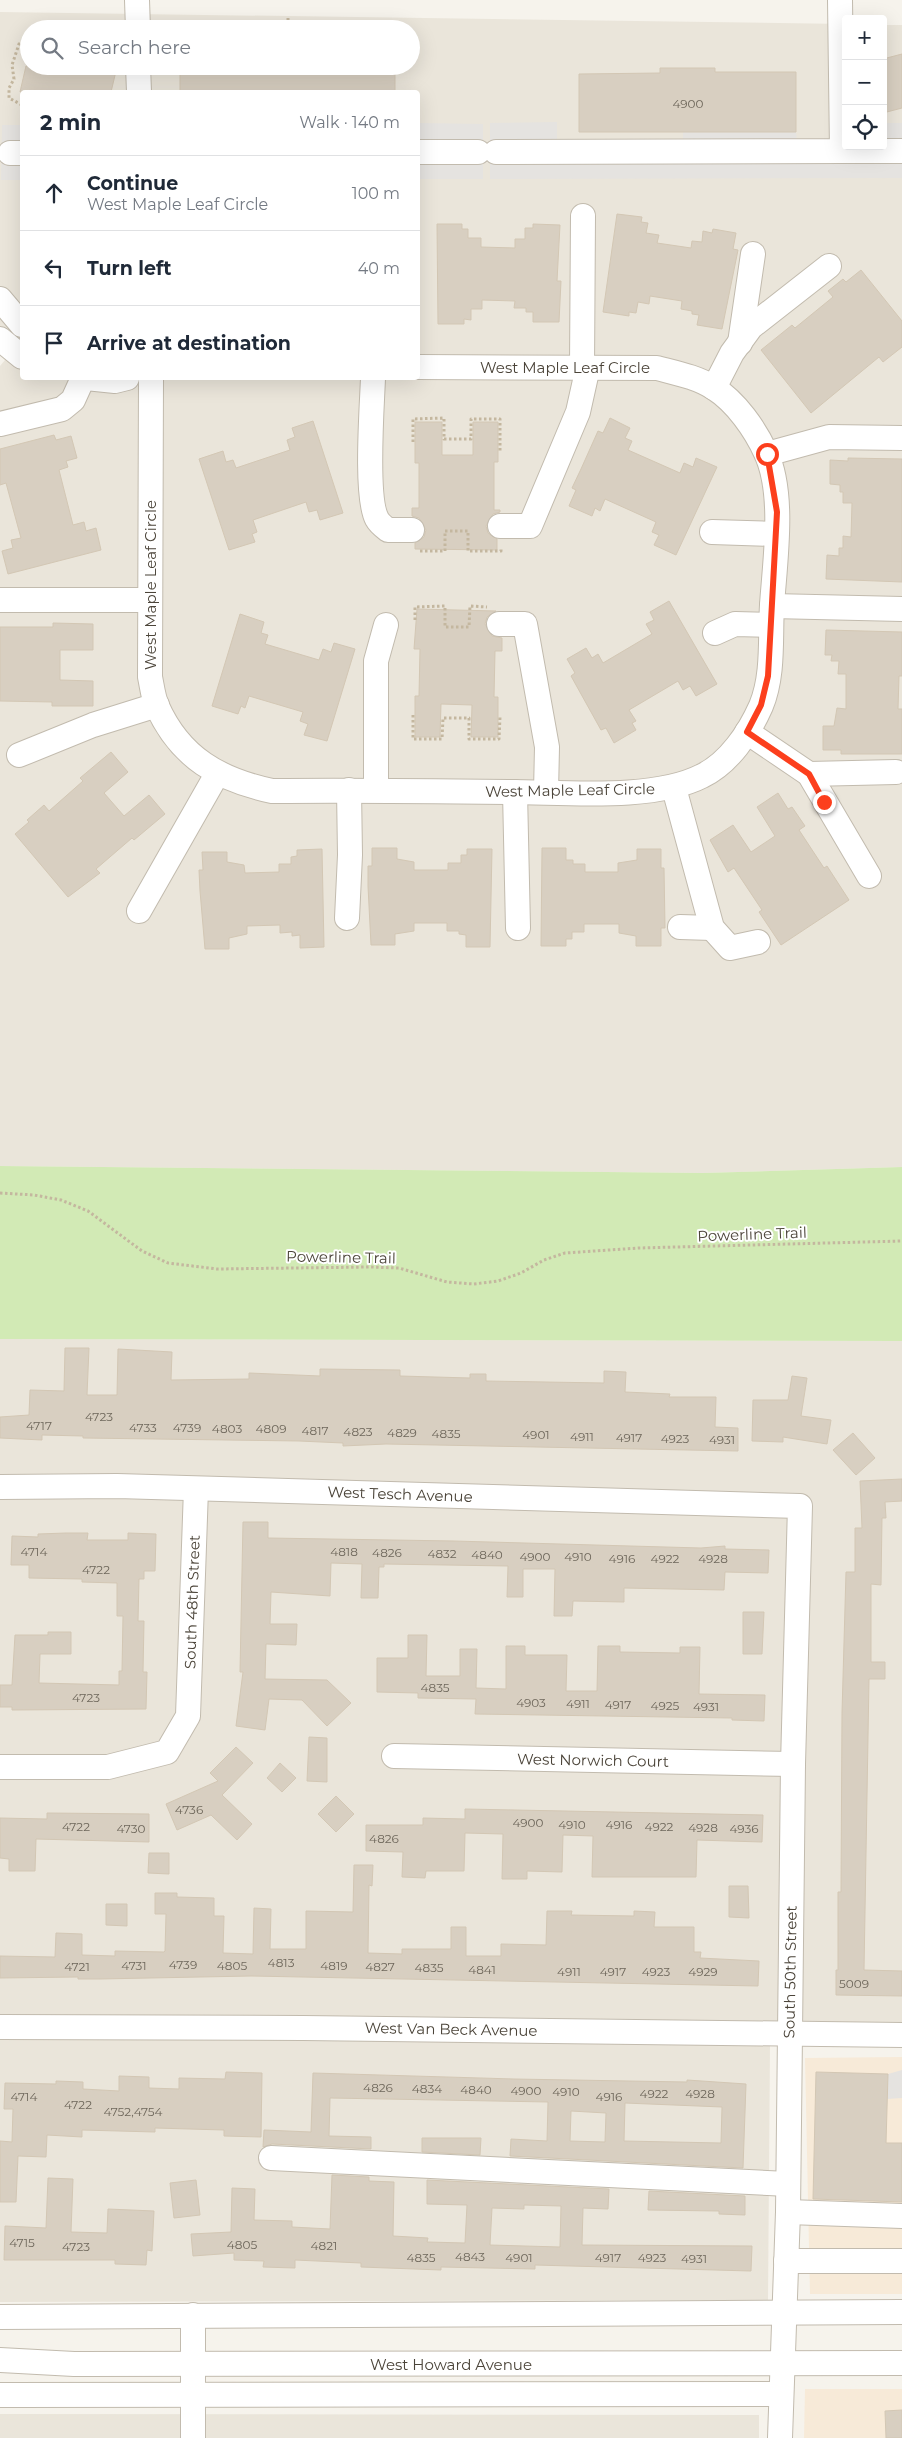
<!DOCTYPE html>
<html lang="en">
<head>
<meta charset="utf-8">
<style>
  body { margin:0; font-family:Montserrat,sans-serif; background:#f6f6f7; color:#1f2937 }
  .controls { position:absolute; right:15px; top:15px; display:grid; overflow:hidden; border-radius:5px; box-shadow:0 5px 20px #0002 }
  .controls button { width:45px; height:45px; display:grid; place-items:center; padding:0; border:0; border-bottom:1px solid #e0e1e3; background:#fff; color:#1f2937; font:25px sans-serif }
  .stop { position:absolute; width:15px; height:15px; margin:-11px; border:4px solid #fc3f1d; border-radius:50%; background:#fff }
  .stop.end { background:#fc3f1d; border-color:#fff; box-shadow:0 1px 5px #0008 }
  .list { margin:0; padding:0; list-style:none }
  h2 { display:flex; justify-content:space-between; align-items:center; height:65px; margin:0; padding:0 20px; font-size:21px }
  h2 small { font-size:16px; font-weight:400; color:#747a83 }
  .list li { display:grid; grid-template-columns:32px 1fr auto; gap:15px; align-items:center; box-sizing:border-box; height:75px; padding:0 20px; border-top:1px solid #e0e1e3 }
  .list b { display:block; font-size:19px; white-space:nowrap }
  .list p { margin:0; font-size:16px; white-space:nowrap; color:#747a83 }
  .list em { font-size:16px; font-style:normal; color:#747a83 }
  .icon { flex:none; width:28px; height:28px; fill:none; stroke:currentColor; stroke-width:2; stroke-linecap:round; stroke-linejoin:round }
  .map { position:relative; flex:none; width:902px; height:2438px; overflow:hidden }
  .search { position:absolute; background:#fff; box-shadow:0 5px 20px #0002; left:20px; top:20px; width:400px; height:55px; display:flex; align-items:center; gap:12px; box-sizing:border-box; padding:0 18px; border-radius:28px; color:#747a83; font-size:19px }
  .panel { position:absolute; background:#fff; box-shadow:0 5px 20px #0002; left:20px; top:90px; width:400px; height:290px; border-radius:5px }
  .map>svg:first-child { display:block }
</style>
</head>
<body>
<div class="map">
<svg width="902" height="2438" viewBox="0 0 902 2438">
  <rect width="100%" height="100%" fill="#f6f3ec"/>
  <g fill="#eae5da" fill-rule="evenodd">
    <path d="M 0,12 L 846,24 L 846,146 L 883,146 L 883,25 L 902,25 L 902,1167 L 703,1173 L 0,1166 L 0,366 L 5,360 L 0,354 ZM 29,29 L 411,29 L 411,66 L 29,66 ZM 22,92 L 418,92 L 418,378 L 22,378 Z"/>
    <polygon points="0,1339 902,1341 902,2043 770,2044 768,2300 0,2302"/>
    <polygon points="0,2414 759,2415 759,2438 0,2438"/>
  </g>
  <g fill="#f7ead8">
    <polygon points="902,2057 902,2294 810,2294 805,2058"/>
    <polygon points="805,2389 902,2389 902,2438 804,2438"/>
  </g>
  <polygon fill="#d2eab5" points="0,1166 703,1173 902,1167 902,1341 0,1339"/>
  <g fill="#e5e3e0">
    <polygon points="557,122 557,140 683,140 683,132 796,132 797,142 883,146 883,123 902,123 902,178 490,179 490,123"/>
    <polygon points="418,123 483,124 483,179 418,179"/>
    <polygon points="2,125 22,125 22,180 1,180"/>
    <polygon points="902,2070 902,2098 887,2099 888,2074"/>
  </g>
  <g fill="#d8cfc1" stroke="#d3c7b4" fill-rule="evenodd">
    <polygon points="902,54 902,108 883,113 883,59"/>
    <polygon points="26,66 97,66 116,71 111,92 20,92"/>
    <polygon points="660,68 715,68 715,72 796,72 796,132 579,132 579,74 660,73"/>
    <polygon points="260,70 315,70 315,74 395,73 395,92 180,92 180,74 260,74"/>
    <polygon points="617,214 642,217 641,222 648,223 646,233 659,235 657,243 691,248 692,241 702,242 703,231 712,233 713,229 736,233 733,249 738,250 722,329 697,325 699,315 692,314 692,311 681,309 682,301 650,296 649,304 638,302 636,313 629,312 629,316 603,312"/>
    <polygon points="437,224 462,224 462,229 468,229 468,238 481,238 481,247 515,248 515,239 525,239 525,228 533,228 533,224 560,225 557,281 561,281 559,322 533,322 533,312 526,312 526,308 514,308 515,301 482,300 482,309 471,309 471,320 464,319 464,324 438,324"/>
    <polygon points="861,270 902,321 902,347 883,362 879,357 811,413 761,350 792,325 795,328 833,297 828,291 843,279 846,282"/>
    <polygon points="610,418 630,428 625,438 632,441 628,450 680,473 684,463 693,467 696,458 717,467 676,555 654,545 659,535 652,532 656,522 605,499 600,511 595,508 592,516 569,506 576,490 572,488 581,469 598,431 603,433"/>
    <polygon points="313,421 343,513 320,520 317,510 309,512 306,502 253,520 257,532 252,534 255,542 229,550 199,459 223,451 226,462 233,460 236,468 290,450 287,440 295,437 292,428"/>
    <polygon points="415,422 442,422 442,455 473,455 473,422 498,422 498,462 494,462 494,510 500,510 500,512 493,514 486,526 488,533 497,539 497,550 415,549 415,543 424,537 426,530 419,518 412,516 412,508 419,508 419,463 415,463"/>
    <polygon points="54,435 56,440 71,436 77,458 66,461 68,467 59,470 73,525 84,522 86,531 96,528 101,550 8,574 2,551 13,548 11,540 21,538 6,483 0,485 0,449"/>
    <polygon points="848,458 902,459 902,582 826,579 827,555 839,556 839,548 843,548 843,536 851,537 852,503 843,503 843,492 840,492 840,485 830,484 830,460 848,461"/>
    <polygon points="669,601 717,684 696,696 690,686 683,690 678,681 629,710 636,721 632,723 636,730 614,743 606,728 601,730 571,676 575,673 567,659 586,648 592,658 598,654 603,663 652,634 646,624 654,620 650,612"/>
    <polygon points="417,609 496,611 487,617 485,624 492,636 502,638 502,651 495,651 494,697 498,697 498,737 471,737 472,705 441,704 440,737 415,737 415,696 419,696 420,649 414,649"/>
    <polygon points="240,614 264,622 261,633 268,635 265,644 319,660 323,649 331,652 334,643 355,649 327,741 304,735 308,724 300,721 303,712 249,696 245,708 241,706 238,714 212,706"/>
    <polygon points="53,623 93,624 93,650 60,650 60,680 93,681 93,706 52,706 52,702 0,701 0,627 53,627"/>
    <polygon points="826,630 902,632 902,676 899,676 898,709 902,709 902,754 841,754 841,750 823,750 823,726 834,726 837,708 846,709 846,674 838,674 839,661 831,661 832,655 825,655"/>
    <polygon points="111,752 128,772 104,793 124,816 149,795 165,814 134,840 132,838 96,869 100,873 68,897 15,834 29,822 27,820 44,805 49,811 83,781 80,778"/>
    <polygon points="778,793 788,809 792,807 805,826 799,830 824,868 827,866 849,900 781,945 759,912 762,910 734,868 728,872 710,840 733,825 751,852 775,836 757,807"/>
    <polygon points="372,848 397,848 397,859 414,862 414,870 448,870 448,863 461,863 461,855 467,855 467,849 492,849 490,947 466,947 466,935 459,934 459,931 447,931 447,923 414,923 414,931 395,934 395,945 371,945 368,886 368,866 372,866"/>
    <polygon points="542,848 566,848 566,860 573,860 573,864 585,864 585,872 618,872 618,863 637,860 637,849 661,849 661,868 664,868 665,928 661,928 661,946 636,946 636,936 619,933 619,924 584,924 584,932 572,932 572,939 566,939 566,946 541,946"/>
    <polygon points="322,849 324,947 300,948 300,935 292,936 292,932 280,933 280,925 247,926 247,934 229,938 229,949 205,949 200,891 199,870 203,870 202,852 227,852 227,862 244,865 245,873 279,872 279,864 291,864 291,857 297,856 297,850"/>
    <polygon points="65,1348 89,1348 87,1395 117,1395 118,1349 172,1352 171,1380 249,1379 249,1373 320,1376 320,1369 400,1370 400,1376 470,1378 470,1374 486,1374 486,1381 604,1383 604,1371 626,1372 625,1392 670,1394 669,1397 716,1397 715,1427 738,1428 738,1451 386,1444 343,1446 343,1443 299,1441 83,1438 83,1436 42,1435 42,1440 0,1438 0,1417 29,1415 30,1390 64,1391"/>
    <polygon points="792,1376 807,1378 801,1416 831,1420 827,1444 783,1437 783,1442 752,1441 753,1400 788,1400"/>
    <polygon points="853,1433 875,1458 856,1475 833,1450"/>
    <polygon points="902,1479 902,1501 885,1502 886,1518 882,1518 881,1585 871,1584 871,1662 885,1662 885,1679 869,1679 864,1970 902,1971 902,1996 836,1995 836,1970 838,1970 838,1892 841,1892 842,1713 846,1572 855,1572 855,1528 862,1528 860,1481"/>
    <polygon points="243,1522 268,1522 268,1538 454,1541 701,1548 725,1546 725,1549 769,1550 768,1573 725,1572 724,1590 624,1588 624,1602 573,1601 572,1616 554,1616 555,1569 523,1569 523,1597 507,1597 508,1566 384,1564 384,1567 379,1567 378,1598 361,1598 362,1564 331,1563 330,1596 271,1592 270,1624 297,1624 296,1645 266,1644 265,1679 327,1680 351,1703 327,1726 302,1700 269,1699 265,1730 236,1726 243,1672 240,1672"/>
    <polygon points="66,1533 88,1533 87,1540 128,1540 128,1533 156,1534 155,1571 144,1571 144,1579 139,1579 138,1621 144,1621 143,1672 147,1672 146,1709 12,1710 12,1707 0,1707 0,1685 12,1685 15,1635 48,1635 48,1632 71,1632 71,1654 40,1654 39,1683 119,1685 119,1671 122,1671 123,1616 117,1616 117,1583 82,1582 82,1579 29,1578 29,1565 11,1565 12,1536 38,1537 38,1534"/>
    <polygon points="743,1612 764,1612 762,1654 743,1654"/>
    <polygon points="408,1635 427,1635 426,1676 460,1676 460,1649 477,1649 476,1688 506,1689 506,1646 525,1646 525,1655 567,1655 566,1691 597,1691 598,1646 620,1646 620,1652 680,1653 680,1647 700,1647 699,1694 765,1695 764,1721 732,1720 732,1718 475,1714 476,1699 418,1698 418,1693 377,1692 377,1658 408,1658"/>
    <polygon points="309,1737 327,1738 327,1782 307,1781"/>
    <polygon points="236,1747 253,1763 222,1795 252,1824 237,1840 211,1815 177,1830 166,1804 218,1781 210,1773"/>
    <polygon points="280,1763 296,1778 282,1792 267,1778"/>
    <polygon points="336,1796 354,1814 336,1832 318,1814"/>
    <polygon points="465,1809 763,1815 762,1842 697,1840 696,1877 592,1877 593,1836 563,1835 562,1872 527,1871 527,1879 502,1879 503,1834 465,1833 464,1871 426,1871 425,1878 402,1877 403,1852 366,1851 366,1825 423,1825 423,1818 465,1819"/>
    <polygon points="47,1813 149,1814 149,1842 36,1839 35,1871 9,1871 9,1859 0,1858 0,1818 47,1819"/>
    <polygon points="149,1853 169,1853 169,1874 148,1873"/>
    <polygon points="354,1865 373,1865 372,1886 369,1885 368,1953 402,1954 402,1949 451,1949 451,1927 466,1927 466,1956 501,1956 501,1944 546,1945 547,1911 572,1911 571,1915 634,1916 634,1911 655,1912 654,1927 694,1927 694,1952 701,1952 700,1958 759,1961 758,1986 251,1976 99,1979 78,1979 78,1977 0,1978 0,1956 55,1957 56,1933 82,1934 82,1955 115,1956 115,1951 164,1952 165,1951 166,1914 155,1914 155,1893 177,1893 177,1897 214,1898 214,1916 224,1916 223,1953 253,1954 254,1908 271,1909 270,1949 306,1949 306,1911 353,1912"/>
    <polygon points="729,1886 748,1886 749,1918 729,1917"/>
    <polygon points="106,1904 127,1904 127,1926 106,1925"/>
    <polygon points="226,2072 262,2073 261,2137 224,2136 224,2130 155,2128 155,2132 82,2130 82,2137 47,2135 46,2157 18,2156 16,2202 0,2202 0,2141 12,2142 13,2109 4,2109 5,2083 56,2084 56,2081 83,2082 83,2089 119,2091 119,2076 149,2077 149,2088 179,2089 179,2078 225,2079"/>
    <polygon points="816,2072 888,2074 886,2143 902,2143 902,2202 813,2199"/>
    <path d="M 313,2073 L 514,2079 L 687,2082 L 687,2080 L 746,2084 L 743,2168 L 510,2156 L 511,2139 L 547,2141 L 548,2102 L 330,2098 L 329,2136 L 371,2137 L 371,2149 L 272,2144 L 263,2147 L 264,2130 L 311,2132 ZM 625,2103 L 722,2107 L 721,2143 L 624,2141 ZM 571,2111 L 606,2113 L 605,2142 L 570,2141 Z"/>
    <polygon points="422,2138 481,2138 480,2155 422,2152"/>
    <path d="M 332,2175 L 369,2177 L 369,2181 L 394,2182 L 393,2236 L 428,2238 L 427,2242 L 465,2243 L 467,2205 L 427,2204 L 427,2180 L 609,2189 L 608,2209 L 583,2208 L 582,2245 L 752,2246 L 751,2271 L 535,2265 L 535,2269 L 441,2267 L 441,2270 L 361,2267 L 361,2263 L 295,2260 L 295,2268 L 263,2267 L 264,2261 L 234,2260 L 234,2253 L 193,2256 L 191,2234 L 231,2232 L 232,2188 L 255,2189 L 254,2220 L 292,2221 L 292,2227 L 330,2229 ZM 524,2205 L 561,2206 L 560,2247 L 490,2245 L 492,2208 L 524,2209 Z"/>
    <polygon points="48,2178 73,2179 71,2232 107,2233 108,2209 154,2211 152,2251 147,2250 146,2265 115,2264 115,2260 4,2260 5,2226 46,2228"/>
    <polygon points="196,2180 200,2215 174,2218 170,2183"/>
    <polygon points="649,2191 745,2196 745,2215 719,2214 719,2211 648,2210"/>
    <polygon points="902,2410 902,2438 886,2438 885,2411"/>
  </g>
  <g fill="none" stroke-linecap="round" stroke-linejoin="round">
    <defs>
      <g id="minor">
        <polyline points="137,0 138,29"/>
        <polyline points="138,66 139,92"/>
        <polyline points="842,151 902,151"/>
        <polyline points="418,152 478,152"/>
        <polyline points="496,152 842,151 840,0"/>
        <polyline points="10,153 22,153"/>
        <polyline points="0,299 22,325"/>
        <polyline points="0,339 22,357"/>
        <polyline points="740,343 753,254"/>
        <polyline points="582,367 583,216"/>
        <polyline points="86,378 115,381 127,378"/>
        <path d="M 151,378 L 150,677 C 152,686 153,697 157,706 C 180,758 220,780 272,791 C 351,790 430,791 510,792 C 565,792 653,801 702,776 C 729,763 749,733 761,706 C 774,675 770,637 772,605 C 775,560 785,494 766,453 C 755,429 736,402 714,388 C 697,377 676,373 657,368 L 418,367"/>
        <path d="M 373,378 C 372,406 365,497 377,519 C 379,523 384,527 388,530 L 412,530"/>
        <polyline points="714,388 732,353 751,327 829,266"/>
        <polyline points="0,424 62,409 73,400 83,378"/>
        <polyline points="767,454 829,437 902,438"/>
        <polyline points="500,526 530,526 578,412 588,367"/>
        <polyline points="712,532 776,534"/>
        <polyline points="0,600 148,600"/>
        <polyline points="772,606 902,609"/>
        <polyline points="499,624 525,624 547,747 546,792"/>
        <polyline points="715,633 735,624 771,625"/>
        <polyline points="747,732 809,774 869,876"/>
        <polyline points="19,755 93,725 157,705"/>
        <polyline points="809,774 896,772"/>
        <polyline points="674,788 712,928 730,948 758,942"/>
        <polyline points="376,790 376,661 386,625"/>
        <polyline points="515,792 518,928"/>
        <polyline points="139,911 217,774"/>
        <polyline points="347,918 350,855 349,790"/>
        <polyline points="680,927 712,928"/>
        <polyline points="0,1487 117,1486 800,1506 793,1764 788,2212 780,2438"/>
        <polyline points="394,1756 793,1764"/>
        <polyline points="0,1767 108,1767 167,1752 188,1716 196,1489"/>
        <polyline points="0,2027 303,2028 902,2035"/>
        <polyline points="271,2158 788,2184"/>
        <polyline points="788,2212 902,2216"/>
        <polyline points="786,2261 902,2261"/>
        <polyline points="193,2315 193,2438"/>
        <polyline points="0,2317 902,2312"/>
        <polyline points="0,2360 74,2364 902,2363"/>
        <polyline points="0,2395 780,2394"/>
      </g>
    </defs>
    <use href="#minor" stroke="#c2bbae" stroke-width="26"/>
    <g stroke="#c4b79f" stroke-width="3" stroke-dasharray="2.5 2.5" stroke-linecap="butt">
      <polyline points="288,18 288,29"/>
      <polyline points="288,66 288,70"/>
      <polyline points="22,105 9,98 9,88 14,79 12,65 19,44 29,40"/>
      <polyline points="413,442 413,419 444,418 444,439 471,439 471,419 500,419 500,451"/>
      <polyline points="420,551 445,551 445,531 468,531 468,551 501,551 501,547"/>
      <polyline points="415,620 415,607 445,606 445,627 469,627 470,606 487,607"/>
      <polyline points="413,715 413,739 442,739 443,718 469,718 469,739 499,739 500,717"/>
      <polyline points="0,1193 34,1195 61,1200 88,1211 142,1251 168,1263 217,1269 370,1267 399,1268 447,1282 474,1284 498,1281 521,1273 544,1260 565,1253 639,1248 902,1241"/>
    </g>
    <use href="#minor" stroke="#fff" stroke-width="24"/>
  </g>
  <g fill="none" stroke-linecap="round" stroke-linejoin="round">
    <polyline stroke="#fc3f1d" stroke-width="6" points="767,454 777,512 768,676 761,705 747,732 809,774 824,802"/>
  </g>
  <g text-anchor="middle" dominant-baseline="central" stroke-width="4" stroke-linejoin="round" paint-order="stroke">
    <g font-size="12" fill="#6e675b">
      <text x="688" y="103">4900</text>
      <text x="99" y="1416">4723</text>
      <text x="39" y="1425">4717</text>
      <text x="143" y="1427">4733</text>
      <text x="187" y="1427">4739</text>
      <text x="227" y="1428">4803</text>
      <text x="271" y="1428">4809</text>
      <text x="315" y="1430">4817</text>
      <text x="358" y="1431">4823</text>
      <text x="402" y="1432">4829</text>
      <text x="446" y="1433">4835</text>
      <text x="536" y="1434">4901</text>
      <text x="582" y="1436">4911</text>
      <text x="629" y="1437">4917</text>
      <text x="675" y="1438">4923</text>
      <text x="722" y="1439">4931</text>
      <text x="34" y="1551">4714</text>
      <text x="344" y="1551">4818</text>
      <text x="387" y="1552">4826</text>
      <text x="442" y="1553">4832</text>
      <text x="487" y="1554">4840</text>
      <text x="535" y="1556">4900</text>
      <text x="578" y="1556">4910</text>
      <text x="622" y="1558">4916</text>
      <text x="665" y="1558">4922</text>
      <text x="713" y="1558">4928</text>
      <text x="96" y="1569">4722</text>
      <text x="435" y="1687">4835</text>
      <text x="86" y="1697">4723</text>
      <text x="531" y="1702">4903</text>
      <text x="578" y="1703">4911</text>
      <text x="618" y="1704">4917</text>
      <text x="665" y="1705">4925</text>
      <text x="706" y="1706">4931</text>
      <text x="189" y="1809">4736</text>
      <text x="528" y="1822">4900</text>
      <text x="572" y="1824">4910</text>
      <text x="619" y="1824">4916</text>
      <text x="76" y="1826">4722</text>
      <text x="659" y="1826">4922</text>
      <text x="703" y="1827">4928</text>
      <text x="131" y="1828">4730</text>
      <text x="744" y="1828">4936</text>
      <text x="384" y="1838">4826</text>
      <text x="281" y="1962">4813</text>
      <text x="183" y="1964">4739</text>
      <text x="134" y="1965">4731</text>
      <text x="232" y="1965">4805</text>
      <text x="334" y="1965">4819</text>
      <text x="77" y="1966">4721</text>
      <text x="380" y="1966">4827</text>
      <text x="429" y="1967">4835</text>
      <text x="482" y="1969">4841</text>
      <text x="569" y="1971">4911</text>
      <text x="613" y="1971">4917</text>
      <text x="656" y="1971">4923</text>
      <text x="703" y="1971">4929</text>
      <text x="854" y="1983">5009</text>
      <text x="378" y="2087">4826</text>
      <text x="427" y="2088">4834</text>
      <text x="476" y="2089">4840</text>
      <text x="526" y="2090">4900</text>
      <text x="566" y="2091">4910</text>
      <text x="654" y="2093">4922</text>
      <text x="700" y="2093">4928</text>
      <text x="24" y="2096">4714</text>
      <text x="609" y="2096">4916</text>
      <text x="78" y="2104">4722</text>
      <text x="133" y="2111">4752,4754</text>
      <text x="22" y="2242">4715</text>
      <text x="242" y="2244">4805</text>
      <text x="324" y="2245">4821</text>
      <text x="76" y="2246">4723</text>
      <text x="470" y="2256">4843</text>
      <text x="421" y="2257">4835</text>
      <text x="519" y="2257">4901</text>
      <text x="608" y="2257">4917</text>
      <text x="652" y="2257">4923</text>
      <text x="694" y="2258">4931</text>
    </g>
    <g font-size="15" fill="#4b4439" stroke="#fff">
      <text x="565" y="367">West Maple Leaf Circle</text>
      <text transform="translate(150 585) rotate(-90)">West Maple Leaf Circle</text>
      <text transform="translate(570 790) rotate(-1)">West Maple Leaf Circle</text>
      <text transform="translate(752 1234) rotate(-2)">Powerline Trail</text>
      <text transform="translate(341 1257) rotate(1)">Powerline Trail</text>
      <text transform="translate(400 1494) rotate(2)">West Tesch Avenue</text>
      <text transform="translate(192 1602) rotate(-88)">South 48th Street</text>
      <text transform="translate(593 1760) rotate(1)">West Norwich Court</text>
      <text transform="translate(790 1972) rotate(-89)">South 50th Street</text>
      <text transform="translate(451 2029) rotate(1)">West Van Beck Avenue</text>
      <text x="451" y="2364">West Howard Avenue</text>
    </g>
  </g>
</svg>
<div class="controls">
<button>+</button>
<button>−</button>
<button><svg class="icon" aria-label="locate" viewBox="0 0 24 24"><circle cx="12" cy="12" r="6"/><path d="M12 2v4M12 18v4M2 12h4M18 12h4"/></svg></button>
</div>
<div class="stop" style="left:767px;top:454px"></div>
<div class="stop end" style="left:824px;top:802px"></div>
<div class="search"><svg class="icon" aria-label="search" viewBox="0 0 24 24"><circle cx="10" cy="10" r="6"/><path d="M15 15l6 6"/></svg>Search here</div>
<section class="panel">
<h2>2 min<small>Walk · 140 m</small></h2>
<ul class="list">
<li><svg class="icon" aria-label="ahead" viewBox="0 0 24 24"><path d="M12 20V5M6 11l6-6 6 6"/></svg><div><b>Continue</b><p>West Maple Leaf Circle</p></div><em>100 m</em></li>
<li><svg class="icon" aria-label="left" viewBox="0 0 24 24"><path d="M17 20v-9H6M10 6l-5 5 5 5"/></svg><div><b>Turn left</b></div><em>40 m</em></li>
<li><svg class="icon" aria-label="arrive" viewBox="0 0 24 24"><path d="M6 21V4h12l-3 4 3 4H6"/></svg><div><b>Arrive at destination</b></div></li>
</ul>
</section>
</div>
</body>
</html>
